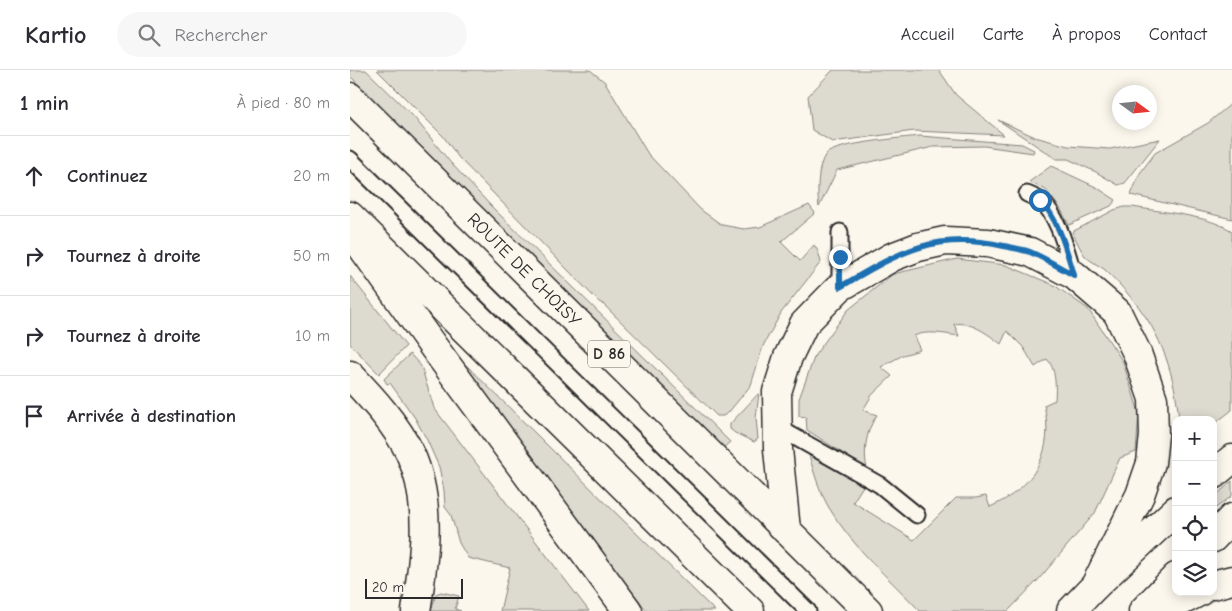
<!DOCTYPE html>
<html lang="fr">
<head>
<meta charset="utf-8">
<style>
  body { margin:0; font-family:"Comic Neue",sans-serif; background:#f7f7f7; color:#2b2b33 }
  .controls { position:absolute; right:15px; bottom:15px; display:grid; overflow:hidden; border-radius:10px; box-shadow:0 2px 12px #0003 }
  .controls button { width:45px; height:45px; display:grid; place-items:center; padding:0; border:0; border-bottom:1px solid #e1e1e2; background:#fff; color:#2b2b33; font:25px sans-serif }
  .compass { position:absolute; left:762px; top:15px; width:45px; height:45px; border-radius:50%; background:#fff; box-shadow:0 2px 12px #0003; rotate:105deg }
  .scale { position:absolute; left:15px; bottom:12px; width:98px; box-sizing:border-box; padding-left:5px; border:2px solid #2b2b2b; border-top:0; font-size:14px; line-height:18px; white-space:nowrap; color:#2b2b2b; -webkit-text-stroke:4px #fbf7ec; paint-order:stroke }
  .stop { position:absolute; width:15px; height:15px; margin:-11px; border:4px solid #1f6fb2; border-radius:50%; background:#fff }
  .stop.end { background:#1f6fb2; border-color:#fff; box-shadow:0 1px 5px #0008 }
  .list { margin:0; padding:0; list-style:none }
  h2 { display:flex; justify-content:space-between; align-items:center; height:65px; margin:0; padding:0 20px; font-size:21px }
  h2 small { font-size:16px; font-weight:400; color:#7c7c81 }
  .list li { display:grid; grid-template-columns:32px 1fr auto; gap:15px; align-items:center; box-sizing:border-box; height:80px; padding:0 20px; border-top:1px solid #e1e1e2 }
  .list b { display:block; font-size:19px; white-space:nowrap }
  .list em { font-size:16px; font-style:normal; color:#7c7c81 }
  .icon { flex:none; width:28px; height:28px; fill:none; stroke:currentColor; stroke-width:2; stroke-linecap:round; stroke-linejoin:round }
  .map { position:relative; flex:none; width:882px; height:541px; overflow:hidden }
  header { display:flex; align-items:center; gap:30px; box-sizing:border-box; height:70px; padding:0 25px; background:#fff; border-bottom:1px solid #e1e1e2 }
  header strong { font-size:24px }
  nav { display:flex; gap:28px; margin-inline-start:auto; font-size:18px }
  .search { width:350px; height:45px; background:#f7f7f7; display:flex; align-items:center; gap:12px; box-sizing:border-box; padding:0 18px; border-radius:28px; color:#7c7c81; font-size:19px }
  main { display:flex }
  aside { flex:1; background:#fff }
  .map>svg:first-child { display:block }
</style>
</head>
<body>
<header>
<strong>Kartio</strong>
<div class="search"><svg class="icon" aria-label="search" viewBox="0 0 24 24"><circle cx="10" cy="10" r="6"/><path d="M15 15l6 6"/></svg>Rechercher</div>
<nav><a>Accueil</a><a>Carte</a><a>À propos</a><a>Contact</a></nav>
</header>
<main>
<aside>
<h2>1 min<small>À pied · 80 m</small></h2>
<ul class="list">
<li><svg class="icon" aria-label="ahead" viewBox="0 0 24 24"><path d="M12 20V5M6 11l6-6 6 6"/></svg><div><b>Continuez</b></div><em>20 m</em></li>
<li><svg class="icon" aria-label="right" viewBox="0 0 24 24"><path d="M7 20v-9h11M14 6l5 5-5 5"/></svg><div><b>Tournez à droite</b></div><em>50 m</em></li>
<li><svg class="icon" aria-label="right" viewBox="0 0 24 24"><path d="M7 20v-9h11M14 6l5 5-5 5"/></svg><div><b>Tournez à droite</b></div><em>10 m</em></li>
<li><svg class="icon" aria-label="arrive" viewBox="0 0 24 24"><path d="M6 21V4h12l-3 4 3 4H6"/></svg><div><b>Arrivée à destination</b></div></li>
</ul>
</aside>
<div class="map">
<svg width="882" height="541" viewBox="0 0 882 541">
  <rect width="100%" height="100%" fill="#fbf7ec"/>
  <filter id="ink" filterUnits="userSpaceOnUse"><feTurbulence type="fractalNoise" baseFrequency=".02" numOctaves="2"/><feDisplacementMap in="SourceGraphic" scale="10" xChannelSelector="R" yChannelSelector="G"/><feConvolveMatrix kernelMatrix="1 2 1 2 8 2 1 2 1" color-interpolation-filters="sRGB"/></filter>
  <g filter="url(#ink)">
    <g fill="#dddad0" stroke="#84827e">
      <polygon points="0,0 16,0 63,46 100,92 141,136 380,372 373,378 0,6"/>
      <polygon points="27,0 240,0 255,12 298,84 351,140 372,155 394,159 410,157 459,135 465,143 431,172 450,191 464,175 468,181 471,192 431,243 413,276 401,315 378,343 373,346 367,346 253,234 249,232 109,88 93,66"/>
      <polygon points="483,0 589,0 606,25 654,65 564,61 482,72 462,60 458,26"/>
      <polygon points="882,33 882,149 781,125 790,103 805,83 858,53"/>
      <polygon points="648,50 685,67 718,76 760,79 810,69 775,113 768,115 746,102 718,89 706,89"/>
      <path d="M 570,66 L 672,74 L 684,80 L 683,83 L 634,76 L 583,77 L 487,100 L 469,137 C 467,124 467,95 476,84 C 488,73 552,68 570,66 Z"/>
      <polygon points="701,96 746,117 766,130 761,136 719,155 710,138 696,120 679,112"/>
      <path d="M 774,137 L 782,137 C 812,142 857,145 882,161 L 882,340 L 863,355 L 863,350 L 829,350 C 825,306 812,264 783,230 C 774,219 764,208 754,199 C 748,195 740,191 735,186 C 730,179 726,169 722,162 L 764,140 Z"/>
      <path d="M 607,189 L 656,195 L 704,215 L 738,239 L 773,292 L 789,343 L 786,382 L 770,388 L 745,443 L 689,509 L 658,541 L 570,541 C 539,508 501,476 478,436 C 469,420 464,403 459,385 L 513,416 L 503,432 L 564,470 L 606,428 L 626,428 L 636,426 L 640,437 C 684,418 705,382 694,335 L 705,330 C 706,317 706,298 697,289 L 685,297 L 673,277 L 657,261 L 651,274 C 638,264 621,251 604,254 L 609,266 C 595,264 576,260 564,266 L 570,280 L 553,285 L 531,297 L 542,306 L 522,325 L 513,340 L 527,345 C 516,360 513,381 517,399 L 457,360 L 456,347 L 449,346 L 449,329 L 465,285 L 498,240 L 543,204 Z"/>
      <polygon points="0,206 56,276 29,304 0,274"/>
      <polygon points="103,282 365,541 297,541 205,422"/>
      <polygon points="60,284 71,296 84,338 239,541 150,541 160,498 118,488 109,473 101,445 95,437 94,420 89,397 77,370 65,348 40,313 37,314 34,309"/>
      <polygon points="409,323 406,348 408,369 404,372 385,363 380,359 380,354"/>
      <polygon points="882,411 882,426 863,440 863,428"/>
      <polygon points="91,522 109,526 105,539 111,541 81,541 86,524"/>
    </g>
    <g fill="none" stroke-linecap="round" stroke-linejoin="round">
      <defs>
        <g id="lane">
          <polyline points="0,89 458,541"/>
          <path d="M 677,124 C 682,126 687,128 691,131 C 709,146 717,183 724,205"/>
          <polyline points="490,217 490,162"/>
          <polyline points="427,357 530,415 567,445"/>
        </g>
        <path id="street" d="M 0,305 C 22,328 46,354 60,383 C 83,433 74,490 66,541"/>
        <g id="secondary">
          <polyline points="863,405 882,389"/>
          <polyline points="863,468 882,448"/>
          <polyline points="721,541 745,516 826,440"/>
          <polyline points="793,541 826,507"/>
        </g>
        <g id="primary">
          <polyline points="0,27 518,541"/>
          <polyline points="0,146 400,541"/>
          <polyline points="7,170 85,279 278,541"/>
          <polyline points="436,460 428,379 427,322 438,287 454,254 490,217 542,187 568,177 595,171 638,173 680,182 724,205 767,242 787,283 803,329 804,365 801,393 790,425 745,516"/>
          <polyline points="863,515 882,510"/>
          <polyline points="812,541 849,522"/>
        </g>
      </defs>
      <use href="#lane" stroke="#2b2b2b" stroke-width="19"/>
      <use href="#street" stroke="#2b2b2b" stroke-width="31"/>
      <use href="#secondary" stroke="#2b2b2b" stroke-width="31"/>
      <use href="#primary" stroke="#2b2b2b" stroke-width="31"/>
      <use href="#lane" stroke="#fbf7ec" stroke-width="15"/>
      <use href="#street" stroke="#fbf7ec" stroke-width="28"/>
      <use href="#secondary" stroke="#fbf7ec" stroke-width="28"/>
      <use href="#primary" stroke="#fbf7ec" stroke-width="28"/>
    </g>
  </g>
  <g fill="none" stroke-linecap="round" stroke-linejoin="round" filter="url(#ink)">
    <path stroke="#1f6fb2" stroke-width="6" d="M 490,187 L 490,217 C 548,183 584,160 654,176 C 663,178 672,179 680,182 C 695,188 710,198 724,205 C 716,179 709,150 690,130"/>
  </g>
  <g text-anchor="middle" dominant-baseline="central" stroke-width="4" stroke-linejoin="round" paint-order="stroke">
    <rect fill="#fbf7ec" stroke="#696865" stroke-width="1" x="238" y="270.5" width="42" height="27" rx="4"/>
    <g font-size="16" font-weight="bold" fill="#2b2b2b">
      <text x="259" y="284">D 86</text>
    </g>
    <g font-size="18" fill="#2b2b2b" stroke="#fbf7ec">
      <text transform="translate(174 200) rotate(45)">ROUTE DE CHOISY</text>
    </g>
  </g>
</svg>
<div class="controls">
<button>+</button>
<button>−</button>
<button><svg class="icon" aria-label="locate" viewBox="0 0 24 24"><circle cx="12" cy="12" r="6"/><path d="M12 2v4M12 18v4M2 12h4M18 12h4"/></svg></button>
<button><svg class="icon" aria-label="layers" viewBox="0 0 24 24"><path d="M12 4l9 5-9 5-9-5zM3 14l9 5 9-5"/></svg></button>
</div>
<svg class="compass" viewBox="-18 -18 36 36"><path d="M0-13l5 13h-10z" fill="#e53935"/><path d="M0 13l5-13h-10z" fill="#7c7c81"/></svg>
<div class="scale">20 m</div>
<div class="stop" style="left:690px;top:130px"></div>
<div class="stop end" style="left:490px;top:187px"></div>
</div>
</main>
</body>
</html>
